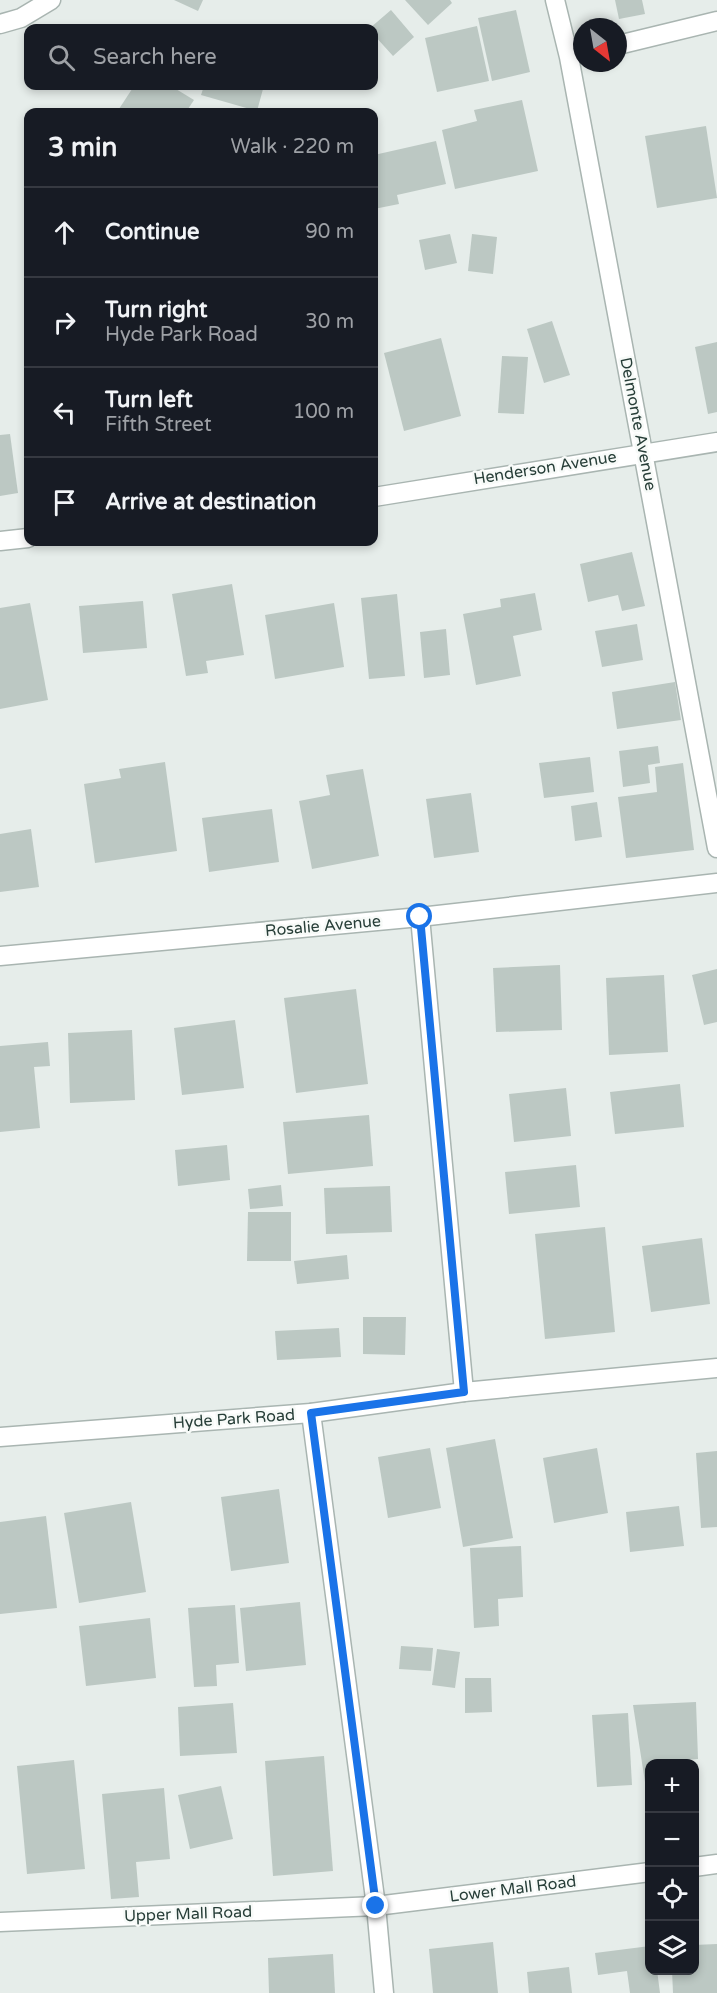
<!DOCTYPE html>
<html lang="en">
<head>
<meta charset="utf-8">
<style>
  body { margin:0; font-family:"Varela Round",sans-serif; background:#20242c; color:#f1f3f6 }
  .controls { position:absolute; right:18px; bottom:18px; display:grid; overflow:hidden; border-radius:12px; box-shadow:0 3px 9px #0003 }
  .controls button { width:54px; height:54px; display:grid; place-items:center; padding:0; border:0; border-bottom:2px solid #363941; background:#171b24; color:#f1f3f6; font:30px sans-serif }
  .compass { position:absolute; left:573px; top:18px; width:54px; height:54px; border-radius:50%; background:#171b24; box-shadow:0 3px 9px #0003; rotate:149deg }
  .stop { position:absolute; width:18px; height:18px; margin:-14px; border:4px solid #1a73e8; border-radius:50%; background:#fff }
  .stop.end { background:#1a73e8; border-color:#fff; box-shadow:0 2px 6px #0008 }
  .list { margin:0; padding:0; list-style:none }
  h2 { display:flex; justify-content:space-between; align-items:center; height:78px; margin:0; padding:0 24px; font-size:26px }
  h2 small { font-size:20px; font-weight:400; color:#9ea1a6 }
  .list li { display:grid; grid-template-columns:39px 1fr auto; gap:18px; align-items:center; box-sizing:border-box; height:90px; padding:0 24px; border-top:2px solid #363941 }
  .list b { display:block; font-size:22px; white-space:nowrap }
  .list p { margin:0; font-size:20px; white-space:nowrap; color:#9ea1a6 }
  .list em { font-size:20px; font-style:normal; color:#9ea1a6 }
  .icon { flex:none; width:33px; height:33px; fill:none; stroke:currentColor; stroke-width:2; stroke-linecap:round; stroke-linejoin:round }
  .map { position:relative; flex:none; width:717px; height:1993px; overflow:hidden }
  .search { position:absolute; background:#171b24; box-shadow:0 3px 9px #0003; left:24px; top:24px; width:354px; height:66px; display:flex; align-items:center; gap:15px; box-sizing:border-box; padding:0 21px; border-radius:12px; color:#9ea1a6; font-size:22px }
  .panel { position:absolute; background:#171b24; box-shadow:0 3px 9px #0003; left:24px; top:108px; width:354px; height:438px; border-radius:12px }
  .map>svg:first-child { display:block }
</style>
</head>
<body>
<div class="map">
<svg width="717" height="1993" viewBox="0 0 717 1993">
  <rect width="100%" height="100%" fill="#e6edea"/>
  <g fill="#bcc8c3">
    <polygon points="174,0 203,0 198,11"/>
    <polygon points="405,0 450,0 452,3 428,25"/>
    <polygon points="615,0 642,0 645,14 619,19"/>
    <polygon points="391,10 414,37 393,56 374,35 374,28 370,28"/>
    <polygon points="516,10 530,72 492,81 478,18"/>
    <polygon points="477,26 489,81 437,92 425,38"/>
    <polygon points="134,86 171,86 194,100 186,112 117,112"/>
    <polygon points="204,86 252,86 263,89 257,111 201,95"/>
    <polygon points="522,100 538,171 455,189 442,130 477,121 474,110"/>
    <polygon points="706,126 717,198 657,208 645,136"/>
    <polygon points="436,141 446,184 397,195 399,204 374,209 374,155"/>
    <polygon points="450,234 457,263 425,270 419,240"/>
    <polygon points="472,234 497,237 493,274 468,271"/>
    <polygon points="552,321 570,375 544,383 527,329"/>
    <polygon points="441,338 461,416 404,431 384,353"/>
    <polygon points="717,342 717,412 708,414 695,347"/>
    <polygon points="502,356 528,357 524,414 498,413"/>
    <polygon points="10,434 18,493 0,496 0,435"/>
    <polygon points="632,552 645,606 622,611 618,595 588,602 580,564"/>
    <polygon points="232,584 244,655 206,661 208,673 186,676 172,594"/>
    <polygon points="535,593 542,630 513,636 521,676 476,685 463,614 501,607 500,599"/>
    <polygon points="397,594 405,676 369,679 361,598"/>
    <polygon points="143,601 147,648 83,653 79,606"/>
    <polygon points="30,603 48,700 0,709 0,608"/>
    <polygon points="334,603 344,667 275,679 265,615"/>
    <polygon points="637,624 643,660 602,667 595,631"/>
    <polygon points="446,629 450,675 424,678 420,632"/>
    <polygon points="675,682 681,720 617,729 612,692"/>
    <polygon points="658,746 660,763 648,765 650,783 623,787 619,751"/>
    <polygon points="590,757 594,792 544,798 539,763"/>
    <polygon points="165,762 177,851 95,863 84,784 121,778 119,769"/>
    <polygon points="683,763 694,850 626,858 618,797 657,792 655,767"/>
    <polygon points="363,769 379,856 312,869 299,801 330,795 326,775"/>
    <polygon points="471,793 479,852 434,858 426,799"/>
    <polygon points="597,802 602,837 575,841 571,806"/>
    <polygon points="272,809 279,862 209,872 202,818"/>
    <polygon points="31,829 39,887 0,892 0,834"/>
    <polygon points="560,965 562,1030 496,1032 493,968"/>
    <polygon points="717,969 717,1022 704,1025 692,975"/>
    <polygon points="664,975 668,1052 609,1055 606,978"/>
    <polygon points="356,989 368,1084 296,1093 284,998"/>
    <polygon points="235,1020 244,1088 182,1095 174,1028"/>
    <polygon points="132,1030 135,1100 70,1103 68,1033"/>
    <polygon points="48,1042 50,1066 34,1067 40,1128 0,1132 0,1046"/>
    <polygon points="680,1084 684,1127 615,1134 610,1092"/>
    <polygon points="566,1088 571,1136 514,1142 509,1094"/>
    <polygon points="369,1115 373,1166 288,1174 283,1122"/>
    <polygon points="227,1145 230,1180 178,1186 175,1150"/>
    <polygon points="576,1165 580,1207 509,1214 505,1172"/>
    <polygon points="281,1185 283,1206 250,1209 248,1189"/>
    <polygon points="390,1186 392,1232 326,1234 324,1188"/>
    <polygon points="248,1212 291,1212 291,1261 247,1261"/>
    <polygon points="605,1227 615,1332 545,1339 535,1234"/>
    <polygon points="702,1238 710,1304 651,1312 642,1246"/>
    <polygon points="347,1255 349,1279 297,1284 294,1261"/>
    <polygon points="363,1317 406,1317 405,1355 363,1354"/>
    <polygon points="339,1328 341,1357 277,1360 275,1331"/>
    <polygon points="495,1439 513,1538 463,1547 446,1448"/>
    <polygon points="430,1448 441,1508 388,1518 378,1457"/>
    <polygon points="597,1448 608,1513 554,1523 543,1458"/>
    <polygon points="717,1451 717,1527 701,1528 696,1453"/>
    <polygon points="279,1489 289,1563 231,1571 221,1497"/>
    <polygon points="131,1502 146,1592 79,1603 64,1513"/>
    <polygon points="679,1506 684,1546 630,1552 626,1512"/>
    <polygon points="46,1516 57,1608 0,1614 0,1522"/>
    <polygon points="521,1546 523,1597 498,1599 499,1626 474,1628 470,1548"/>
    <polygon points="300,1602 306,1665 246,1671 240,1608"/>
    <polygon points="235,1605 239,1663 216,1665 217,1686 194,1687 188,1608"/>
    <polygon points="150,1618 156,1678 86,1686 79,1626"/>
    <polygon points="401,1646 433,1648 431,1671 399,1669"/>
    <polygon points="437,1649 460,1652 455,1688 432,1685"/>
    <polygon points="465,1678 491,1678 492,1712 465,1713"/>
    <polygon points="696,1702 698,1759 673,1761 674,1764 650,1764 650,1782 645,1782 633,1705"/>
    <polygon points="233,1703 237,1753 180,1756 178,1707"/>
    <polygon points="628,1713 632,1785 597,1787 592,1715"/>
    <polygon points="324,1756 333,1871 273,1876 265,1761"/>
    <polygon points="74,1760 85,1869 27,1874 17,1766"/>
    <polygon points="221,1786 233,1839 190,1849 178,1795"/>
    <polygon points="164,1788 170,1859 136,1862 139,1897 111,1899 102,1794"/>
    <polygon points="493,1942 498,1993 433,1993 429,1949"/>
    <polygon points="717,1944 717,1993 673,1993 672,1970 694,1970 694,1945"/>
    <polygon points="650,1946 650,1970 657,1970 660,1993 630,1993 627,1971 598,1975 595,1953"/>
    <polygon points="333,1954 335,1993 269,1993 268,1958"/>
    <polygon points="569,1967 572,1993 529,1993 527,1972"/>
  </g>
  <g fill="none" stroke-linecap="round" stroke-linejoin="round">
    <defs>
      <g id="minor">
        <polyline points="555,0 569,57 717,848"/>
        <polyline points="0,24 21,18 51,0"/>
        <polyline points="618,45 717,21"/>
        <polyline points="374,497 717,442"/>
        <polyline points="0,541 28,538"/>
        <polyline points="420,917 464,1392"/>
        <polyline points="0,956 420,917 717,883"/>
        <polyline points="311,1413 376,1906 384,1993"/>
        <polyline points="0,1437 311,1413 464,1392 717,1368"/>
        <polyline points="694,1867 717,1864"/>
        <polyline points="0,1922 376,1906 650,1872"/>
      </g>
    </defs>
    <use href="#minor" stroke="#a9b5b1" stroke-width="21"/>
    <use href="#minor" stroke="#fff" stroke-width="18"/>
  </g>
  <g fill="none" stroke-linecap="round" stroke-linejoin="round">
    <polyline stroke="#1a73e8" stroke-width="8" points="376,1906 311,1413 464,1392 420,917"/>
  </g>
  <g text-anchor="middle" dominant-baseline="central" stroke-width="5" stroke-linejoin="round" paint-order="stroke">
    <g font-size="16" fill="#273e38" stroke="#f7faf8">
      <text transform="translate(638 424) rotate(79)">Delmonte Avenue</text>
      <text transform="translate(545 468) rotate(-9)">Henderson Avenue</text>
      <text transform="translate(323 926) rotate(-5)">Rosalie Avenue</text>
      <text transform="translate(234 1419) rotate(-4)">Hyde Park Road</text>
      <text transform="translate(513 1889) rotate(-7)">Lower Mall Road</text>
      <text transform="translate(188 1914) rotate(-2)">Upper Mall Road</text>
    </g>
  </g>
</svg>
<div class="controls">
<button>+</button>
<button>−</button>
<button><svg class="icon" aria-label="locate" viewBox="0 0 24 24"><circle cx="12" cy="12" r="6"/><path d="M12 2v4M12 18v4M2 12h4M18 12h4"/></svg></button>
<button><svg class="icon" aria-label="layers" viewBox="0 0 24 24"><path d="M12 4l9 5-9 5-9-5zM3 14l9 5 9-5"/></svg></button>
</div>
<svg class="compass" viewBox="-18 -18 36 36"><path d="M0-13l5 13h-10z" fill="#e53935"/><path d="M0 13l5-13h-10z" fill="#9ea1a6"/></svg>
<div class="stop" style="left:420px;top:917px"></div>
<div class="stop end" style="left:376px;top:1906px"></div>
<div class="search"><svg class="icon" aria-label="search" viewBox="0 0 24 24"><circle cx="10" cy="10" r="6"/><path d="M15 15l6 6"/></svg>Search here</div>
<section class="panel">
<h2>3 min<small>Walk · 220 m</small></h2>
<ul class="list">
<li><svg class="icon" aria-label="ahead" viewBox="0 0 24 24"><path d="M12 20V5M6 11l6-6 6 6"/></svg><div><b>Continue</b></div><em>90 m</em></li>
<li><svg class="icon" aria-label="right" viewBox="0 0 24 24"><path d="M7 20v-9h11M14 6l5 5-5 5"/></svg><div><b>Turn right</b><p>Hyde Park Road</p></div><em>30 m</em></li>
<li><svg class="icon" aria-label="left" viewBox="0 0 24 24"><path d="M17 20v-9H6M10 6l-5 5 5 5"/></svg><div><b>Turn left</b><p>Fifth Street</p></div><em>100 m</em></li>
<li><svg class="icon" aria-label="arrive" viewBox="0 0 24 24"><path d="M6 21V4h12l-3 4 3 4H6"/></svg><div><b>Arrive at destination</b></div></li>
</ul>
</section>
</div>
</body>
</html>
